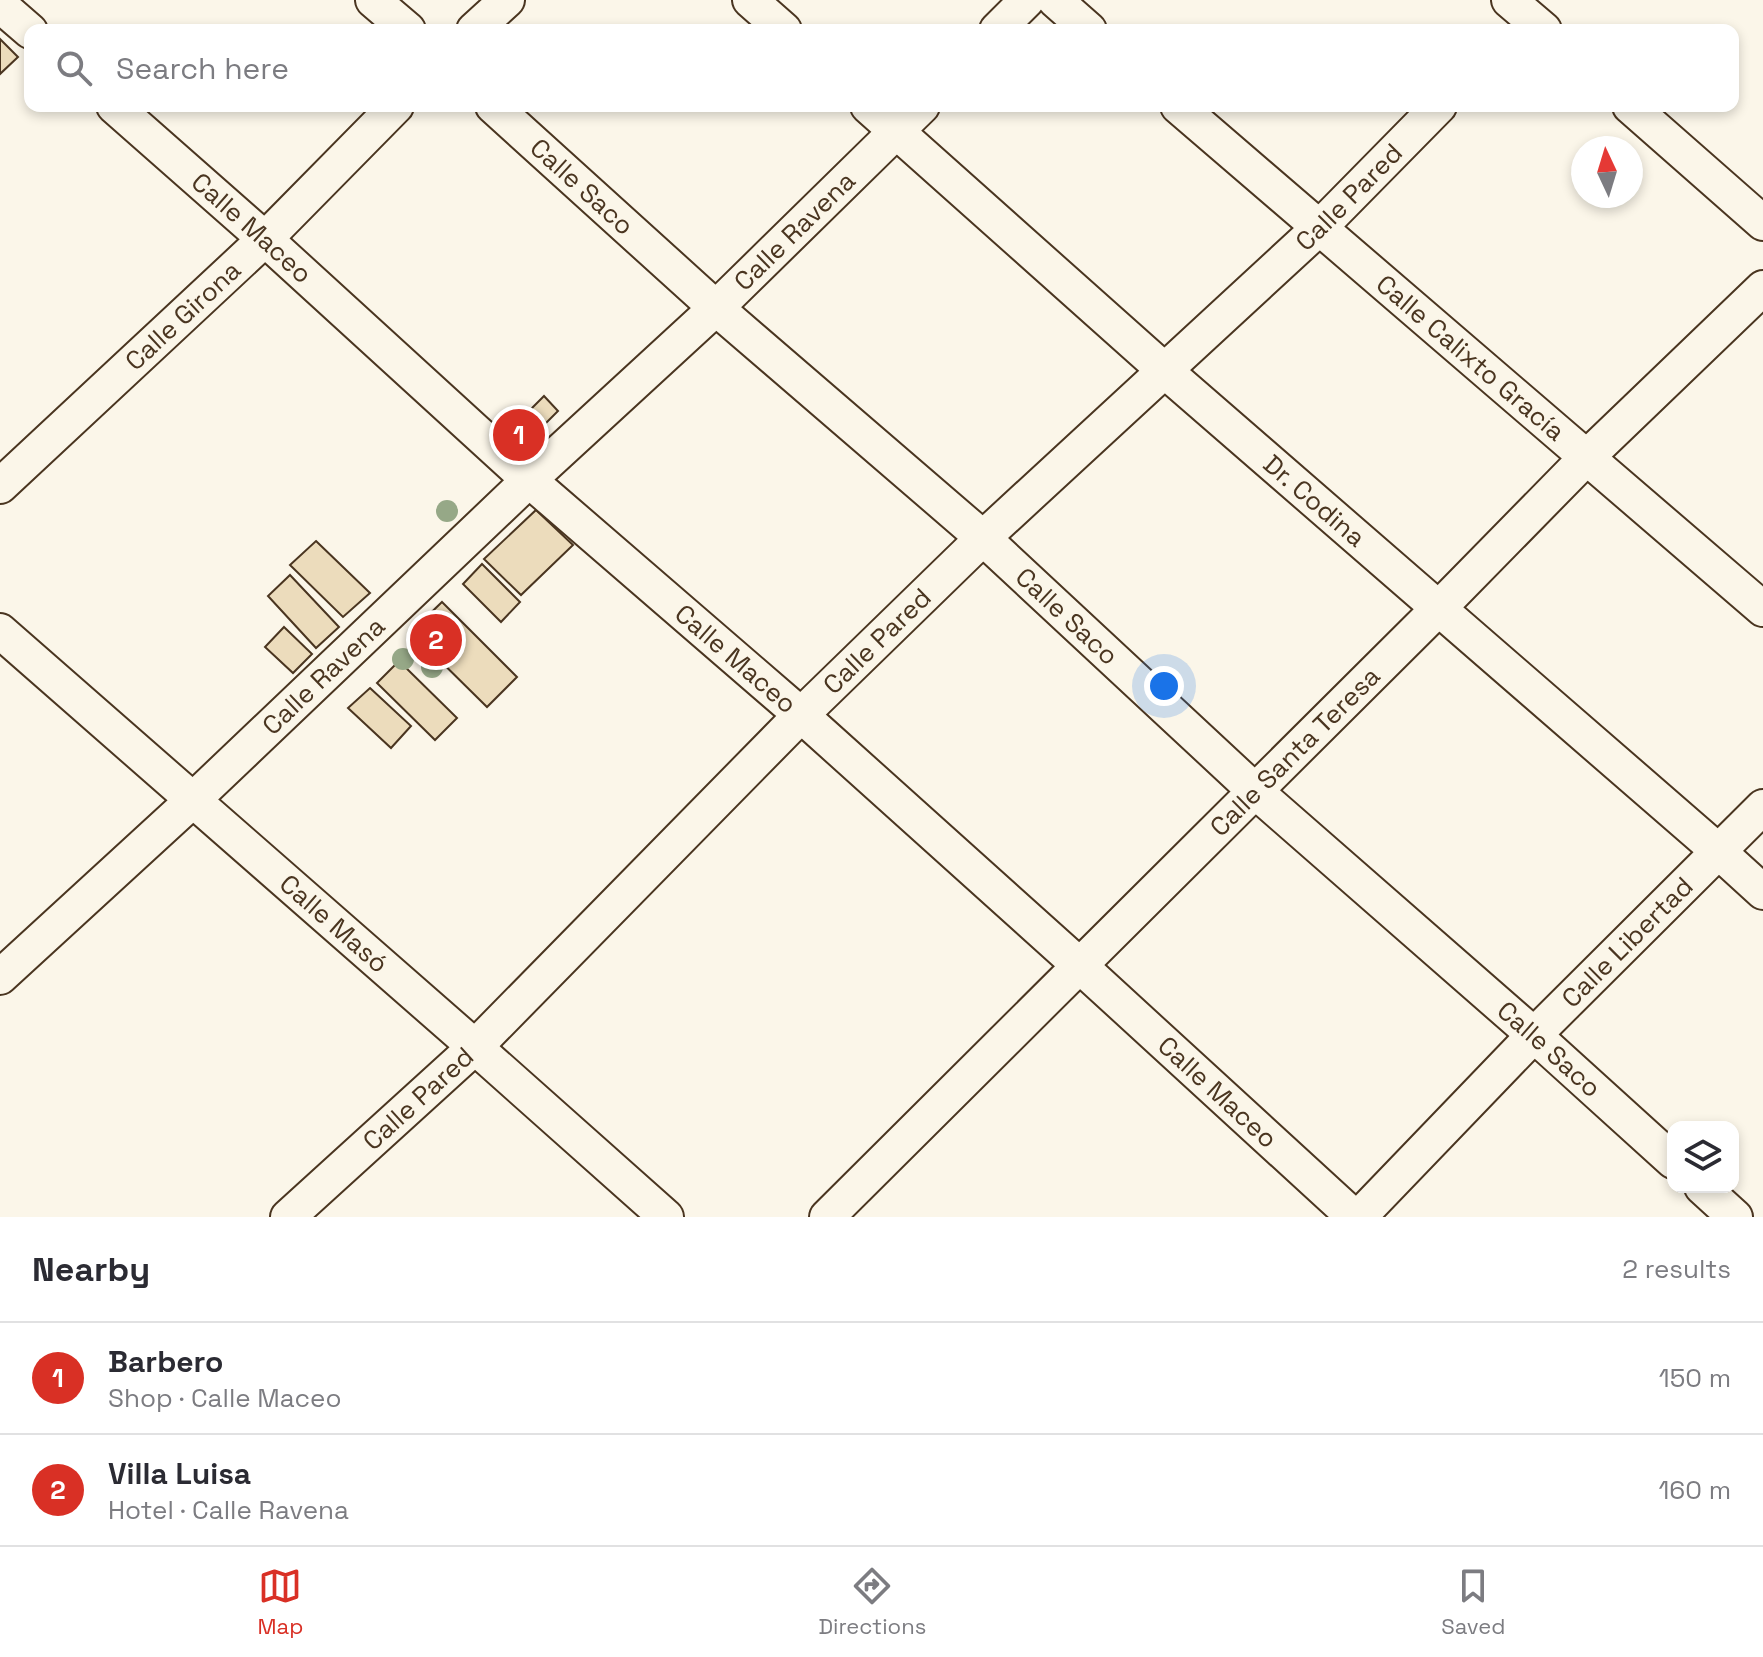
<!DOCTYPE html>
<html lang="en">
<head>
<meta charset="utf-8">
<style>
  body { margin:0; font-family:"Space Grotesk",sans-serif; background:#f2f2f3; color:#2b2b33 }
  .controls { position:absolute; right:24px; bottom:24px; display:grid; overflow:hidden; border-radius:16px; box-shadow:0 4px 12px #0003 }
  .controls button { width:72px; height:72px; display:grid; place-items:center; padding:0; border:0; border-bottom:2px solid #e1e1e2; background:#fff; color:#2b2b33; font:40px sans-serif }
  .compass { position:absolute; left:1571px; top:136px; width:72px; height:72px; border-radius:50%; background:#fff; box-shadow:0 4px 12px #0003; rotate:356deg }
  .you { position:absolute; left:1164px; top:686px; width:28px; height:28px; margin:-20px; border:6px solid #fff; border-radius:50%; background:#1a73e8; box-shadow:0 0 0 12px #1a73e833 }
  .badge { display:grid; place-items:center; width:52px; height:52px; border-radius:50%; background:#d93025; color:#fff; font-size:26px; font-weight:700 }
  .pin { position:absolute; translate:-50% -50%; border:4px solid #fff; box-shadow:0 2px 8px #0006 }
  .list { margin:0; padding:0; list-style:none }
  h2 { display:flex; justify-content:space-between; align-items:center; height:104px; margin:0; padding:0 32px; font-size:34px }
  h2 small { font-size:26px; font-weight:400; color:#7c7c81 }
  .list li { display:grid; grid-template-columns:52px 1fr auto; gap:24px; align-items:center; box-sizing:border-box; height:112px; padding:0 32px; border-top:2px solid #e1e1e2 }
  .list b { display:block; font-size:30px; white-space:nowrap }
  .list p { margin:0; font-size:26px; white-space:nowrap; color:#7c7c81 }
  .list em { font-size:26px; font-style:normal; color:#7c7c81 }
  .icon { flex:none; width:44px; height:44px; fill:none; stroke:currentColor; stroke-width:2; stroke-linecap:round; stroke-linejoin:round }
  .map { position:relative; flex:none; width:1763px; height:1217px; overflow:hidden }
  .search { position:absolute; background:#fff; box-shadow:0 4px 12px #0003; left:24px; right:24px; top:24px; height:88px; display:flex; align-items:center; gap:20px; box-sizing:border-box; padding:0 28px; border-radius:16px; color:#7c7c81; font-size:30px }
  .sheet { height:328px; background:#fff }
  nav { display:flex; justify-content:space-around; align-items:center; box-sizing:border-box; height:112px; border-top:2px solid #e1e1e2; background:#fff; font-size:22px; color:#7c7c81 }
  nav a { display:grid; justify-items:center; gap:4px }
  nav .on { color:#d93025 }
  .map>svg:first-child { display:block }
</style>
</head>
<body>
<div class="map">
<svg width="1763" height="1217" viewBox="0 0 1763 1217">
  <rect width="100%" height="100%" fill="#fbf6e9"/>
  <g fill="#ecdcbc" stroke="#4a3520" stroke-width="2">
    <polygon points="0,39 18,57 0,74"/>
    <polygon points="544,396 558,411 536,433 522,418"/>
    <polygon points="536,510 573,545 521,595 484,559"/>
    <polygon points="316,541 370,593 343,617 290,565"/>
    <polygon points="482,564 520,602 501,622 463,584"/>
    <polygon points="290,575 339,627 316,648 268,596"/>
    <polygon points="442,602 517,677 487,707 411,632"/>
    <polygon points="284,627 312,654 293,673 265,647"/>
    <polygon points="399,661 457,718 435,740 377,683"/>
    <polygon points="370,688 411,726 391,748 348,708"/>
  </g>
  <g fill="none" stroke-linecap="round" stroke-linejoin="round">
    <defs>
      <g id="minor">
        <polyline points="373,0 408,30"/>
        <polyline points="750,0 784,30"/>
        <polyline points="1055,0 1089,30"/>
        <polyline points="1509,0 1544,30"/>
        <polyline points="0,5 30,31"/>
        <polyline points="474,30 507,0"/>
        <polyline points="997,30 1027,0"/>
        <path id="s1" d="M 114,106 L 265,239 L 529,480 L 801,715 L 1079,965 L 1354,1217"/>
        <path id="s2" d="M 493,106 L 716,308 L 983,538 L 1255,791 L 1534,1035 L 1673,1161"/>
        <path id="s3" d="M 868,106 L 1164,370 L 1718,851 L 1763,892"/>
        <path id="s4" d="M 1178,106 L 1763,609"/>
        <polyline points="1630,106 1763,223"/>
        <path id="s5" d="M 0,486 L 265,239 L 396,106"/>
        <path id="s6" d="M 0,631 L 475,1047 L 666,1217"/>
        <path id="s7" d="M 0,977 L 193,800 L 529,480 L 716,308 L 922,106"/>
        <polyline points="1702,1187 1735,1217"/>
        <path id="s8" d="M 288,1217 L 475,1047 L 801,715 L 983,538 L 1319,228 L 1439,106"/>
        <path id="s9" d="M 827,1217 L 1438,609 L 1587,457 L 1763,288"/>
        <path id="s10" d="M 1359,1217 L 1534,1035 L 1763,807"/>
      </g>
    </defs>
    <use href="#minor" stroke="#4a3520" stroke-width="38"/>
    <use href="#minor" stroke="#fbf6e9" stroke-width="34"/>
  </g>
  <g fill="#96a887">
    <circle cx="447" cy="511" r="11"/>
    <circle cx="403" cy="659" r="11"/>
    <circle cx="432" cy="667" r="11"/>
  </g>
  <g text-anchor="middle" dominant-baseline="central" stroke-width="6" stroke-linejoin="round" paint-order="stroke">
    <g font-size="26" fill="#4a3520" stroke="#fbf6e9">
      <text stroke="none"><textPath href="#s2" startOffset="120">Calle Saco</textPath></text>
      <text stroke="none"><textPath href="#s8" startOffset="1472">Calle Pared</textPath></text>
      <text stroke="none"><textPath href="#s1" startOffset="184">Calle Maceo</textPath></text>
      <text stroke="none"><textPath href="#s7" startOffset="1090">Calle Ravena</textPath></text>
      <text stroke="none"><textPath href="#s5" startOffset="250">Calle Girona</textPath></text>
      <text stroke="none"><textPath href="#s4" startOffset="386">Calle Calixto Gracía</textPath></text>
      <text stroke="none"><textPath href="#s3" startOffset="596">Dr. Codina</textPath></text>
      <text stroke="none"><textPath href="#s2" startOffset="768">Calle Saco</textPath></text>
      <text stroke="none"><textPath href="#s8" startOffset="824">Calle Pared</textPath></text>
      <text stroke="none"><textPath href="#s1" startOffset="832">Calle Maceo</textPath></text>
      <text stroke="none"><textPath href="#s7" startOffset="442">Calle Ravena</textPath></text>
      <text stroke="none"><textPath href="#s9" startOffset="660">Calle Santa Teresa</textPath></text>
      <text stroke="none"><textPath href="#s6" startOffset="444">Calle Masó</textPath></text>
      <text stroke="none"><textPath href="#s10" startOffset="384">Calle Libertad</textPath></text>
      <text stroke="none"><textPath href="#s2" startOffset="1416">Calle Saco</textPath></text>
      <text stroke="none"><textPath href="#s1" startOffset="1480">Calle Maceo</textPath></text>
      <text stroke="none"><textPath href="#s8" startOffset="176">Calle Pared</textPath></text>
    </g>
  </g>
</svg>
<div class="controls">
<button><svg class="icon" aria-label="layers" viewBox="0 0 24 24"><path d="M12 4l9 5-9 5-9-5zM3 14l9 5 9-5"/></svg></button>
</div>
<svg class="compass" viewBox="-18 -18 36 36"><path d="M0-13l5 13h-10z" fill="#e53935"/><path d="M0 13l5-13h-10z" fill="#7c7c81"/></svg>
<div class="you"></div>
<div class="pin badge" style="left:519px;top:435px">1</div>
<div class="pin badge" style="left:436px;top:640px">2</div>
<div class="search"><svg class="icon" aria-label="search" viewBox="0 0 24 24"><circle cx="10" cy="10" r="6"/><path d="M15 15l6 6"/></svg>Search here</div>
</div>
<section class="sheet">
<h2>Nearby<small>2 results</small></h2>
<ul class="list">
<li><span class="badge">1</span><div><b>Barbero</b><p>Shop · Calle Maceo</p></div><em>150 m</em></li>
<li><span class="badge">2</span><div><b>Villa Luisa</b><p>Hotel · Calle Ravena</p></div><em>160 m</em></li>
</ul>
</section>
<nav>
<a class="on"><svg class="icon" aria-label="map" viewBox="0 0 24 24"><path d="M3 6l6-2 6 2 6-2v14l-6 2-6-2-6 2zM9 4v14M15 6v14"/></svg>Map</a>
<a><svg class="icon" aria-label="directions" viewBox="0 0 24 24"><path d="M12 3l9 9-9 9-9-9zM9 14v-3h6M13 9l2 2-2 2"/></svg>Directions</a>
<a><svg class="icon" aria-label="saved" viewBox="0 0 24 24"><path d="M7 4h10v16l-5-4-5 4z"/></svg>Saved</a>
</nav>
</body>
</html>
